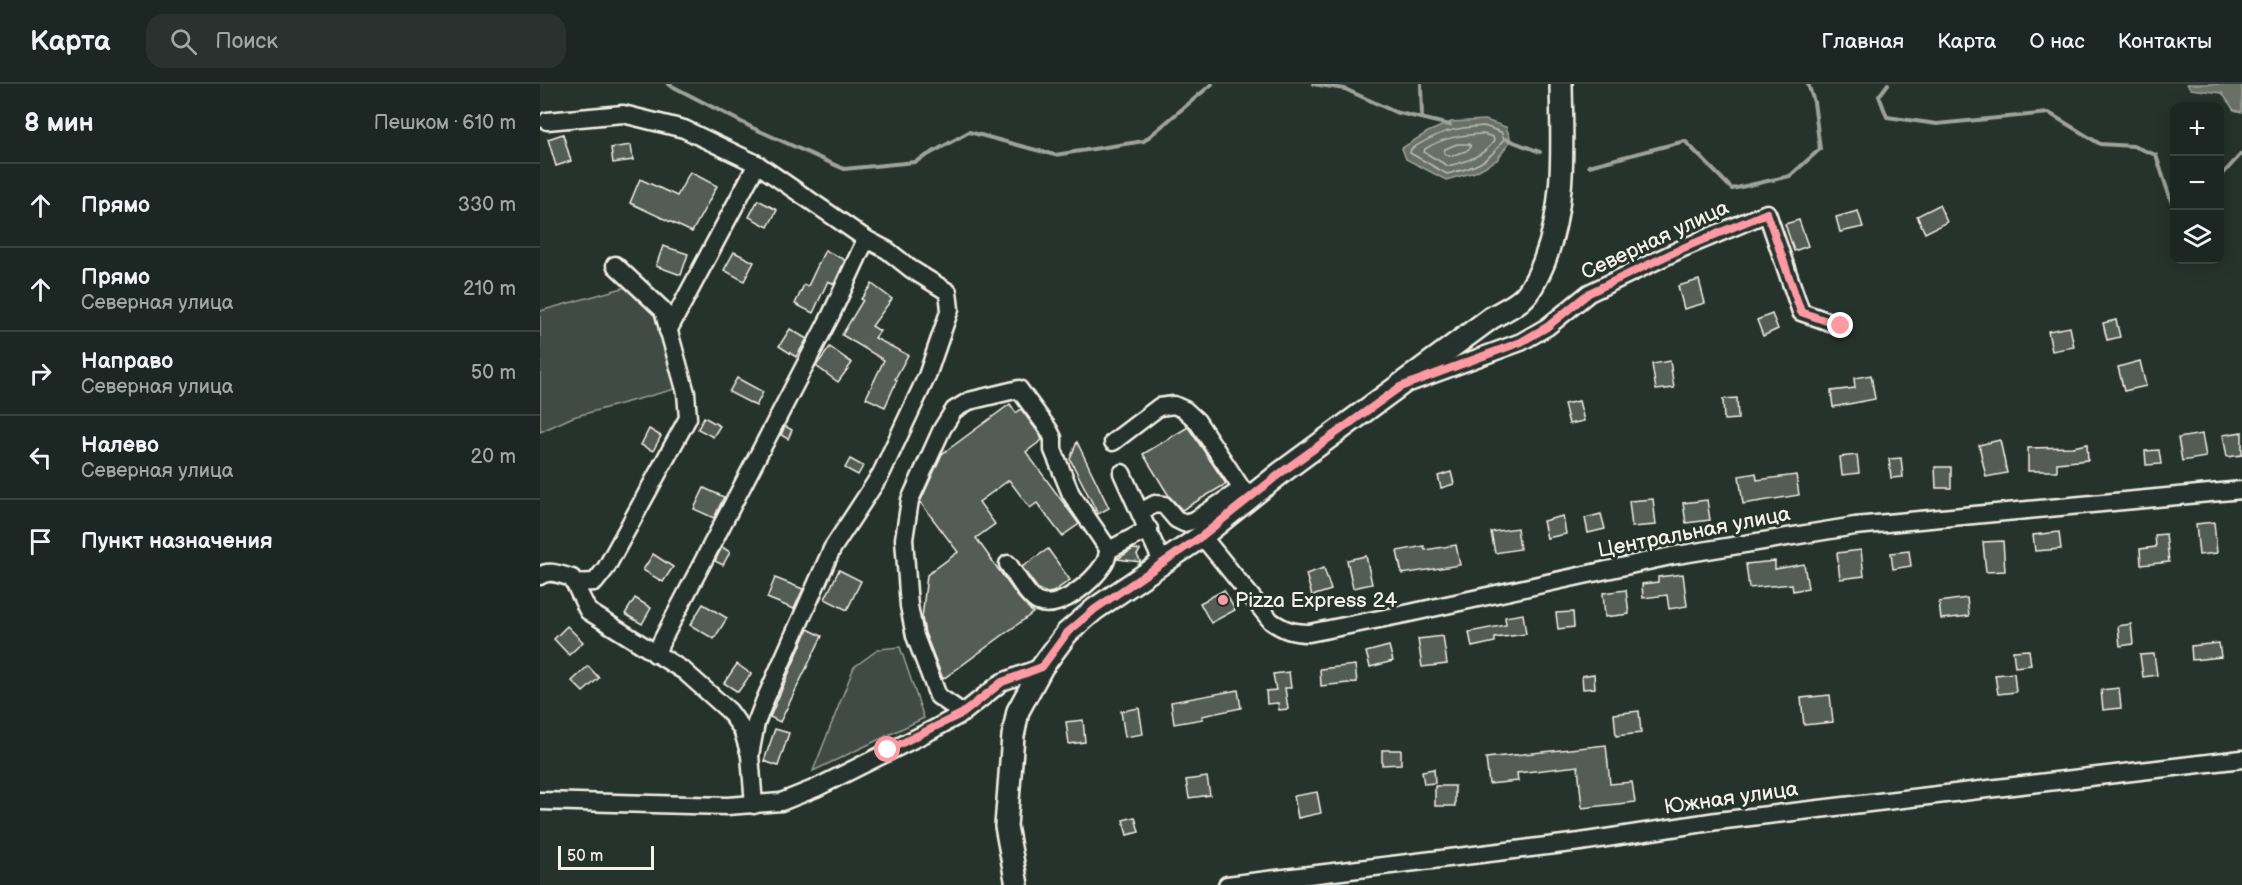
<!DOCTYPE html>
<html lang="ru">
<head>
<meta charset="utf-8">
<style>
  body { margin:0; font-family:"Balsamiq Sans",sans-serif; background:#29322f; color:#f1f3f6 }
  .controls { position:absolute; right:18px; top:18px; display:grid; overflow:hidden; border-radius:12px; box-shadow:0 3px 15px #0003 }
  .controls button { width:54px; height:54px; display:grid; place-items:center; padding:0; border:0; border-bottom:2px solid #3a4340; background:#1c2622; color:#f1f3f6; font:30px sans-serif }
  .scale { position:absolute; left:18px; bottom:15px; width:96px; box-sizing:border-box; padding-left:6px; border:3px solid #f4f1e8; border-top:0; font-size:16px; line-height:21px; white-space:nowrap; color:#f4f1e8; -webkit-text-stroke:4px #26332d; paint-order:stroke }
  .stop { position:absolute; width:18px; height:18px; margin:-14px; border:4px solid #ff9aa2; border-radius:50%; background:#fff }
  .stop.end { background:#ff9aa2; border-color:#fff; box-shadow:0 2px 6px #0008 }
  .list { margin:0; padding:0; list-style:none }
  h2 { display:flex; justify-content:space-between; align-items:center; height:78px; margin:0; padding:0 24px; font-size:26px }
  h2 small { font-size:20px; font-weight:400; color:#a0a5a5 }
  .list li { display:grid; grid-template-columns:39px 1fr auto; gap:18px; align-items:center; box-sizing:border-box; height:84px; padding:0 24px; border-top:2px solid #3a4340 }
  .list b { display:block; font-size:22px; white-space:nowrap }
  .list p { margin:0; font-size:20px; white-space:nowrap; color:#a0a5a5 }
  .list em { font-size:20px; font-style:normal; color:#a0a5a5 }
  .icon { flex:none; width:33px; height:33px; fill:none; stroke:currentColor; stroke-width:2; stroke-linecap:round; stroke-linejoin:round }
  .map { position:relative; flex:none; width:1702px; height:801px; overflow:hidden }
  header { display:flex; align-items:center; gap:36px; box-sizing:border-box; height:84px; padding:0 30px; background:#1c2622; border-bottom:2px solid #3a4340 }
  header strong { font-size:28px }
  nav { display:flex; gap:33px; margin-inline-start:auto; font-size:21px }
  .search { width:420px; height:54px; background:#29322f; display:flex; align-items:center; gap:15px; box-sizing:border-box; padding:0 21px; border-radius:18px; color:#a0a5a5; font-size:22px }
  main { display:flex }
  aside { flex:1; background:#1c2622 }
  .map>svg:first-child { display:block }
</style>
</head>
<body>
<header>
<strong>Карта</strong>
<div class="search"><svg class="icon" aria-label="search" viewBox="0 0 24 24"><circle cx="10" cy="10" r="6"/><path d="M15 15l6 6"/></svg>Поиск</div>
<nav><a>Главная</a><a>Карта</a><a>О нас</a><a>Контакты</a></nav>
</header>
<main>
<aside>
<h2>8 мин<small>Пешком · 610 m</small></h2>
<ul class="list">
<li><svg class="icon" aria-label="ahead" viewBox="0 0 24 24"><path d="M12 20V5M6 11l6-6 6 6"/></svg><div><b>Прямо</b></div><em>330 m</em></li>
<li><svg class="icon" aria-label="ahead" viewBox="0 0 24 24"><path d="M12 20V5M6 11l6-6 6 6"/></svg><div><b>Прямо</b><p>Северная улица</p></div><em>210 m</em></li>
<li><svg class="icon" aria-label="right" viewBox="0 0 24 24"><path d="M7 20v-9h11M14 6l5 5-5 5"/></svg><div><b>Направо</b><p>Северная улица</p></div><em>50 m</em></li>
<li><svg class="icon" aria-label="left" viewBox="0 0 24 24"><path d="M17 20v-9H6M10 6l-5 5 5 5"/></svg><div><b>Налево</b><p>Северная улица</p></div><em>20 m</em></li>
<li><svg class="icon" aria-label="arrive" viewBox="0 0 24 24"><path d="M6 21V4h12l-3 4 3 4H6"/></svg><div><b>Пункт назначения</b></div></li>
</ul>
</aside>
<div class="map">
<svg width="1702" height="801" viewBox="0 0 1702 801">
  <rect width="100%" height="100%" fill="#26332d"/>
  <filter id="ink" filterUnits="userSpaceOnUse"><feTurbulence type="fractalNoise" baseFrequency=".0167" numOctaves="2"/><feDisplacementMap in="SourceGraphic" scale="12" xChannelSelector="R" yChannelSelector="G"/><feConvolveMatrix kernelMatrix="1 2 1 2 8 2 1 2 1" color-interpolation-filters="sRGB"/></filter>
  <g filter="url(#ink)">
    <g fill="#414b45" stroke="#9a9e96" stroke-width="1.5">
      <polygon points="108,197 146,302 33,333 0,348 0,227"/>
      <polygon points="360,563 384,634 273,687 314,583 339,565"/>
    </g>
    <g fill="#676f68" stroke="#9fa39b" stroke-width="1.5">
      <polygon points="1647,0 1702,0 1702,28 1694,26 1682,9 1651,5"/>
      <polygon points="945,36 966,43 971,56 957,76 935,88 906,96 866,75 862,64 888,48 911,38"/>
    </g>
    <g fill="none" stroke-linecap="round" stroke-linejoin="round">
      <g stroke="#bcbdb5" stroke-width="1.5">
        <path d="M 944,42 L 961,48 L 964,55 C 949,79 933,84 907,90 L 870,69 L 871,65 C 899,48 911,44 944,42 Z"/>
        <path d="M 943,50 L 953,53 L 954,57 C 944,72 925,78 908,82 L 884,68 L 885,65 C 904,53 921,51 943,50 Z"/>
        <polygon points="917,60 929,60 931,63 926,67 910,72 904,69 905,65"/>
      </g>
      <g stroke="#9fa39b" stroke-width="4">
        <polyline points="128,0 213,44 304,85 375,78 429,48 515,71 604,57 672,0"/>
        <polyline points="773,0 805,5 855,28 910,41"/>
        <polyline points="881,0 882,34"/>
        <polyline points="1348,0 1339,12 1347,33 1397,40 1509,29 1560,60 1593,62 1616,71 1631,117 1634,117"/>
        <polyline points="966,55 1000,68"/>
        <polyline points="1049,82 1145,57 1192,105 1250,92 1280,65 1274,18 1268,0"/>
        <polyline points="1680,93 1702,69"/>
      </g>
    </g>
    <g fill="#525c55" stroke="#f4f1e8" stroke-width="1.5">
      <polygon points="23,50 31,77 16,82 8,55"/>
      <polygon points="91,61 93,76 73,79 71,64"/>
      <polygon points="150,88 177,102 152,148 90,119 100,95 137,112"/>
      <polygon points="218,116 237,126 228,143 209,133"/>
      <polygon points="1399,121 1407,138 1385,149 1377,132"/>
      <polygon points="1318,127 1323,143 1300,148 1296,133"/>
      <polygon points="1259,136 1268,162 1254,167 1245,140"/>
      <polygon points="123,162 148,170 141,191 116,182"/>
      <polygon points="285,166 305,176 294,200 288,197 273,229 255,220 264,201 268,202"/>
      <polygon points="194,168 214,178 204,197 184,186"/>
      <polygon points="1159,196 1165,219 1144,225 1138,202"/>
      <polygon points="332,200 352,215 332,242 340,247 335,254 368,271 355,295 357,296 345,323 326,314 344,276 302,251 323,216 321,215"/>
      <polygon points="1232,230 1238,245 1223,252 1217,236"/>
      <polygon points="1576,236 1580,253 1567,256 1563,239"/>
      <polygon points="1530,243 1534,263 1512,267 1508,247"/>
      <polygon points="250,245 267,255 256,273 239,262"/>
      <polygon points="290,263 312,279 298,298 276,282"/>
      <polygon points="1130,277 1134,304 1116,306 1112,280"/>
      <polygon points="1600,277 1606,302 1584,307 1578,283"/>
      <polygon points="1331,291 1335,315 1293,323 1291,307 1315,304 1314,294"/>
      <polygon points="197,294 223,308 216,322 189,308"/>
      <polygon points="1197,314 1198,335 1184,336 1183,315"/>
      <polygon points="1039,317 1044,337 1029,340 1024,320"/>
      <polygon points="470,320 476,329 481,325 500,351 502,356 486,368 539,440 522,452 497,419 490,424 469,396 439,418 455,440 436,454 478,513 493,529 403,595 385,549 382,534 387,491 418,468 380,418 402,370"/>
      <polygon points="164,333 180,342 173,353 158,345"/>
      <polygon points="245,342 252,346 248,355 241,351"/>
      <polygon points="648,343 686,400 642,426 629,412 603,370"/>
      <polygon points="109,345 121,352 113,367 101,361"/>
      <polygon points="1702,348 1702,371 1687,373 1683,351"/>
      <polygon points="1662,350 1666,373 1642,377 1638,354"/>
      <polygon points="1460,356 1467,389 1446,393 1439,361"/>
      <polygon points="537,358 569,424 558,430 530,375"/>
      <polygon points="1547,360 1548,376 1517,379 1517,387 1488,387 1488,364 1533,363"/>
      <polygon points="1619,366 1621,380 1606,381 1605,367"/>
      <polygon points="1317,371 1319,389 1302,391 1300,373"/>
      <polygon points="1361,374 1363,393 1351,394 1349,375"/>
      <polygon points="310,375 323,382 318,391 305,384"/>
      <polygon points="1395,383 1411,383 1411,404 1396,404"/>
      <polygon points="911,388 914,400 901,404 898,392"/>
      <polygon points="1216,389 1217,396 1256,391 1259,411 1203,420 1199,392"/>
      <polygon points="164,404 184,413 174,434 154,425"/>
      <polygon points="1113,415 1116,441 1092,443 1089,417"/>
      <polygon points="1167,416 1170,436 1146,439 1143,419"/>
      <polygon points="1061,430 1065,445 1048,449 1045,434"/>
      <polygon points="1023,432 1026,450 1007,454 1003,437"/>
      <polygon points="1674,438 1677,469 1659,471 1656,440"/>
      <polygon points="977,444 980,465 955,469 951,448"/>
      <polygon points="1519,448 1521,465 1495,467 1493,451"/>
      <polygon points="1626,450 1629,478 1601,481 1600,465 1616,463 1615,451"/>
      <polygon points="1463,457 1465,487 1446,488 1443,458"/>
      <polygon points="916,461 920,481 862,490 857,467 884,462 885,466"/>
      <polygon points="182,463 190,468 183,481 175,477"/>
      <polygon points="508,465 530,496 513,508 507,509 498,505 482,483"/>
      <polygon points="593,465 600,466 597,471 601,478 577,475"/>
      <polygon points="1321,466 1324,492 1300,495 1297,469"/>
      <polygon points="1369,467 1371,482 1353,485 1351,469"/>
      <polygon points="113,470 133,483 123,498 103,486"/>
      <polygon points="826,472 832,500 813,504 807,476"/>
      <polygon points="1235,477 1235,485 1264,480 1268,504 1253,507 1252,500 1209,504 1206,480"/>
      <polygon points="784,484 791,506 772,512 766,490"/>
      <polygon points="299,486 321,497 307,526 285,515"/>
      <polygon points="1143,490 1147,522 1129,525 1127,511 1103,514 1102,500 1118,498 1118,493"/>
      <polygon points="235,494 263,505 254,525 227,514"/>
      <polygon points="684,506 695,526 671,539 660,519"/>
      <polygon points="1086,506 1089,530 1065,533 1063,509"/>
      <polygon points="95,514 111,524 102,540 85,530"/>
      <polygon points="1427,514 1429,532 1401,535 1399,518"/>
      <polygon points="163,520 187,534 174,555 150,541"/>
      <polygon points="1033,528 1034,543 1018,545 1016,529"/>
      <polygon points="983,530 986,550 955,554 955,558 932,563 929,548 966,541 965,533"/>
      <polygon points="1591,540 1593,560 1580,562 1578,542"/>
      <polygon points="27,542 43,558 29,571 14,555"/>
      <polygon points="268,545 282,552 240,638 230,633"/>
      <polygon points="903,552 907,580 882,583 878,555"/>
      <polygon points="1679,559 1681,573 1652,576 1651,562"/>
      <polygon points="849,562 853,577 830,583 826,568"/>
      <polygon points="1489,566 1491,581 1475,583 1473,567"/>
      <polygon points="1614,570 1617,591 1603,593 1600,571"/>
      <polygon points="197,580 211,590 198,608 184,599"/>
      <polygon points="815,581 817,598 781,602 780,585"/>
      <polygon points="48,582 59,594 43,608 32,597"/>
      <polygon points="749,588 751,604 745,604 748,625 739,626 738,619 727,620 726,607 736,606 733,590"/>
      <polygon points="1474,589 1476,608 1458,610 1455,591"/>
      <polygon points="1054,590 1055,604 1043,605 1042,592"/>
      <polygon points="1579,604 1581,624 1563,626 1561,606"/>
      <polygon points="698,606 701,624 662,632 663,635 634,640 631,618"/>
      <polygon points="1290,611 1293,638 1264,641 1261,614"/>
      <polygon points="599,624 603,650 585,653 581,627"/>
      <polygon points="1099,627 1101,649 1076,652 1074,630"/>
      <polygon points="543,636 545,658 529,660 526,638"/>
      <polygon points="235,645 249,649 238,682 224,677"/>
      <polygon points="1066,661 1070,700 1092,698 1095,718 1042,724 1038,682 977,689 978,697 949,700 946,674"/>
      <polygon points="842,666 861,666 861,680 842,681"/>
      <polygon points="894,685 895,699 884,700 882,687"/>
      <polygon points="667,693 670,711 649,714 646,696"/>
      <rect x="895" y="702" width="20" height="20"/>
      <polygon points="777,708 781,729 758,734 754,712"/>
      <polygon points="595,733 599,748 587,751 583,736"/>
    </g>
    <g fill="none" stroke-linecap="round" stroke-linejoin="round">
      <defs>
        <g id="minor">
          <polyline points="7,37 83,30 144,45 217,80 326,155 347,166 371,185 408,208 410,225 387,292 341,390 292,465 225,616 216,639 210,671"/>
          <polyline points="128,247 217,80"/>
          <polyline points="872,298 981,258 1007,243 1049,209 1143,164 1227,129 1261,228 1301,242"/>
          <polyline points="573,358 619,323 634,321 645,326 657,337 702,405 707,416"/>
          <polyline points="582,389 623,480"/>
          <polyline points="600,428 615,420 624,421 636,435 644,439 655,436 702,405"/>
          <path d="M 662,452 L 731,537 C 744,546 753,549 769,549 L 865,530 L 1131,472 L 1315,442 L 1702,406"/>
          <path d="M 468,480 C 475,489 488,514 498,518 C 520,527 553,497 564,480 C 567,476 567,470 569,466 L 609,445"/>
          <path d="M 0,492 C 9,485 21,491 32,494 L 48,527 L 144,587 L 189,627 L 202,645 L 210,671 L 214,721"/>
          <polyline points="34,499 55,498 66,484 148,334 146,309 123,226 75,181"/>
          <polyline points="115,570 290,233 326,155"/>
          <polyline points="423,629 398,612 375,552 369,522 364,455 370,416 402,345 414,326 429,317 479,305 509,346 513,354 513,366 531,410 569,466"/>
          <polyline points="0,717 187,722 241,718 276,704 394,645 423,629 462,598 502,583"/>
          <polyline points="687,801 1040,758 1177,737 1702,675"/>
        </g>
        <path id="major" d="M 477,801 L 466,742 L 473,652 L 478,627 L 502,583 L 527,549 L 555,525 L 662,452 L 742,388 L 951,234 C 961,228 975,222 983,214 C 992,206 999,190 1004,178 C 1026,121 1022,60 1021,0"/>
      </defs>
      <use href="#minor" stroke="#f4f1e8" stroke-width="21"/>
      <use href="#major" stroke="#f4f1e8" stroke-width="26"/>
      <use href="#minor" stroke="#26332d" stroke-width="16"/>
      <use href="#major" stroke="#26332d" stroke-width="21"/>
    </g>
  </g>
  <g fill="none" stroke-linecap="round" stroke-linejoin="round" filter="url(#ink)">
    <polyline stroke="#ff9aa2" stroke-width="8" points="348,666 423,629 462,598 502,583 527,549 555,525 662,452 742,388 860,303 981,258 1007,243 1049,209 1143,164 1227,129 1261,228 1301,242"/>
  </g>
  <circle fill="#ff9aa2" stroke="#26332d" stroke-width="2" cx="683" cy="516" r="6"/>
  <g text-anchor="middle" dominant-baseline="central" stroke-width="6" stroke-linejoin="round" paint-order="stroke">
    <g font-size="21" fill="#f4f1e8" stroke="#26332d">
      <text transform="translate(1115 156) rotate(-25)">Северная улица</text>
      <text transform="translate(1154 448) rotate(-11)">Центральная улица</text>
      <text transform="translate(1191 714) rotate(-8)">Южная улица</text>
    </g>
    <g font-size="21" fill="#f4f1e8" stroke="#26332d" text-anchor="start">
      <text x="695" y="516">Pizza Express 24</text>
    </g>
  </g>
</svg>
<div class="controls">
<button>+</button>
<button>−</button>
<button><svg class="icon" aria-label="layers" viewBox="0 0 24 24"><path d="M12 4l9 5-9 5-9-5zM3 14l9 5 9-5"/></svg></button>
</div>
<div class="scale">50 m</div>
<div class="stop" style="left:348px;top:666px"></div>
<div class="stop end" style="left:1301px;top:242px"></div>
</div>
</main>
</body>
</html>
